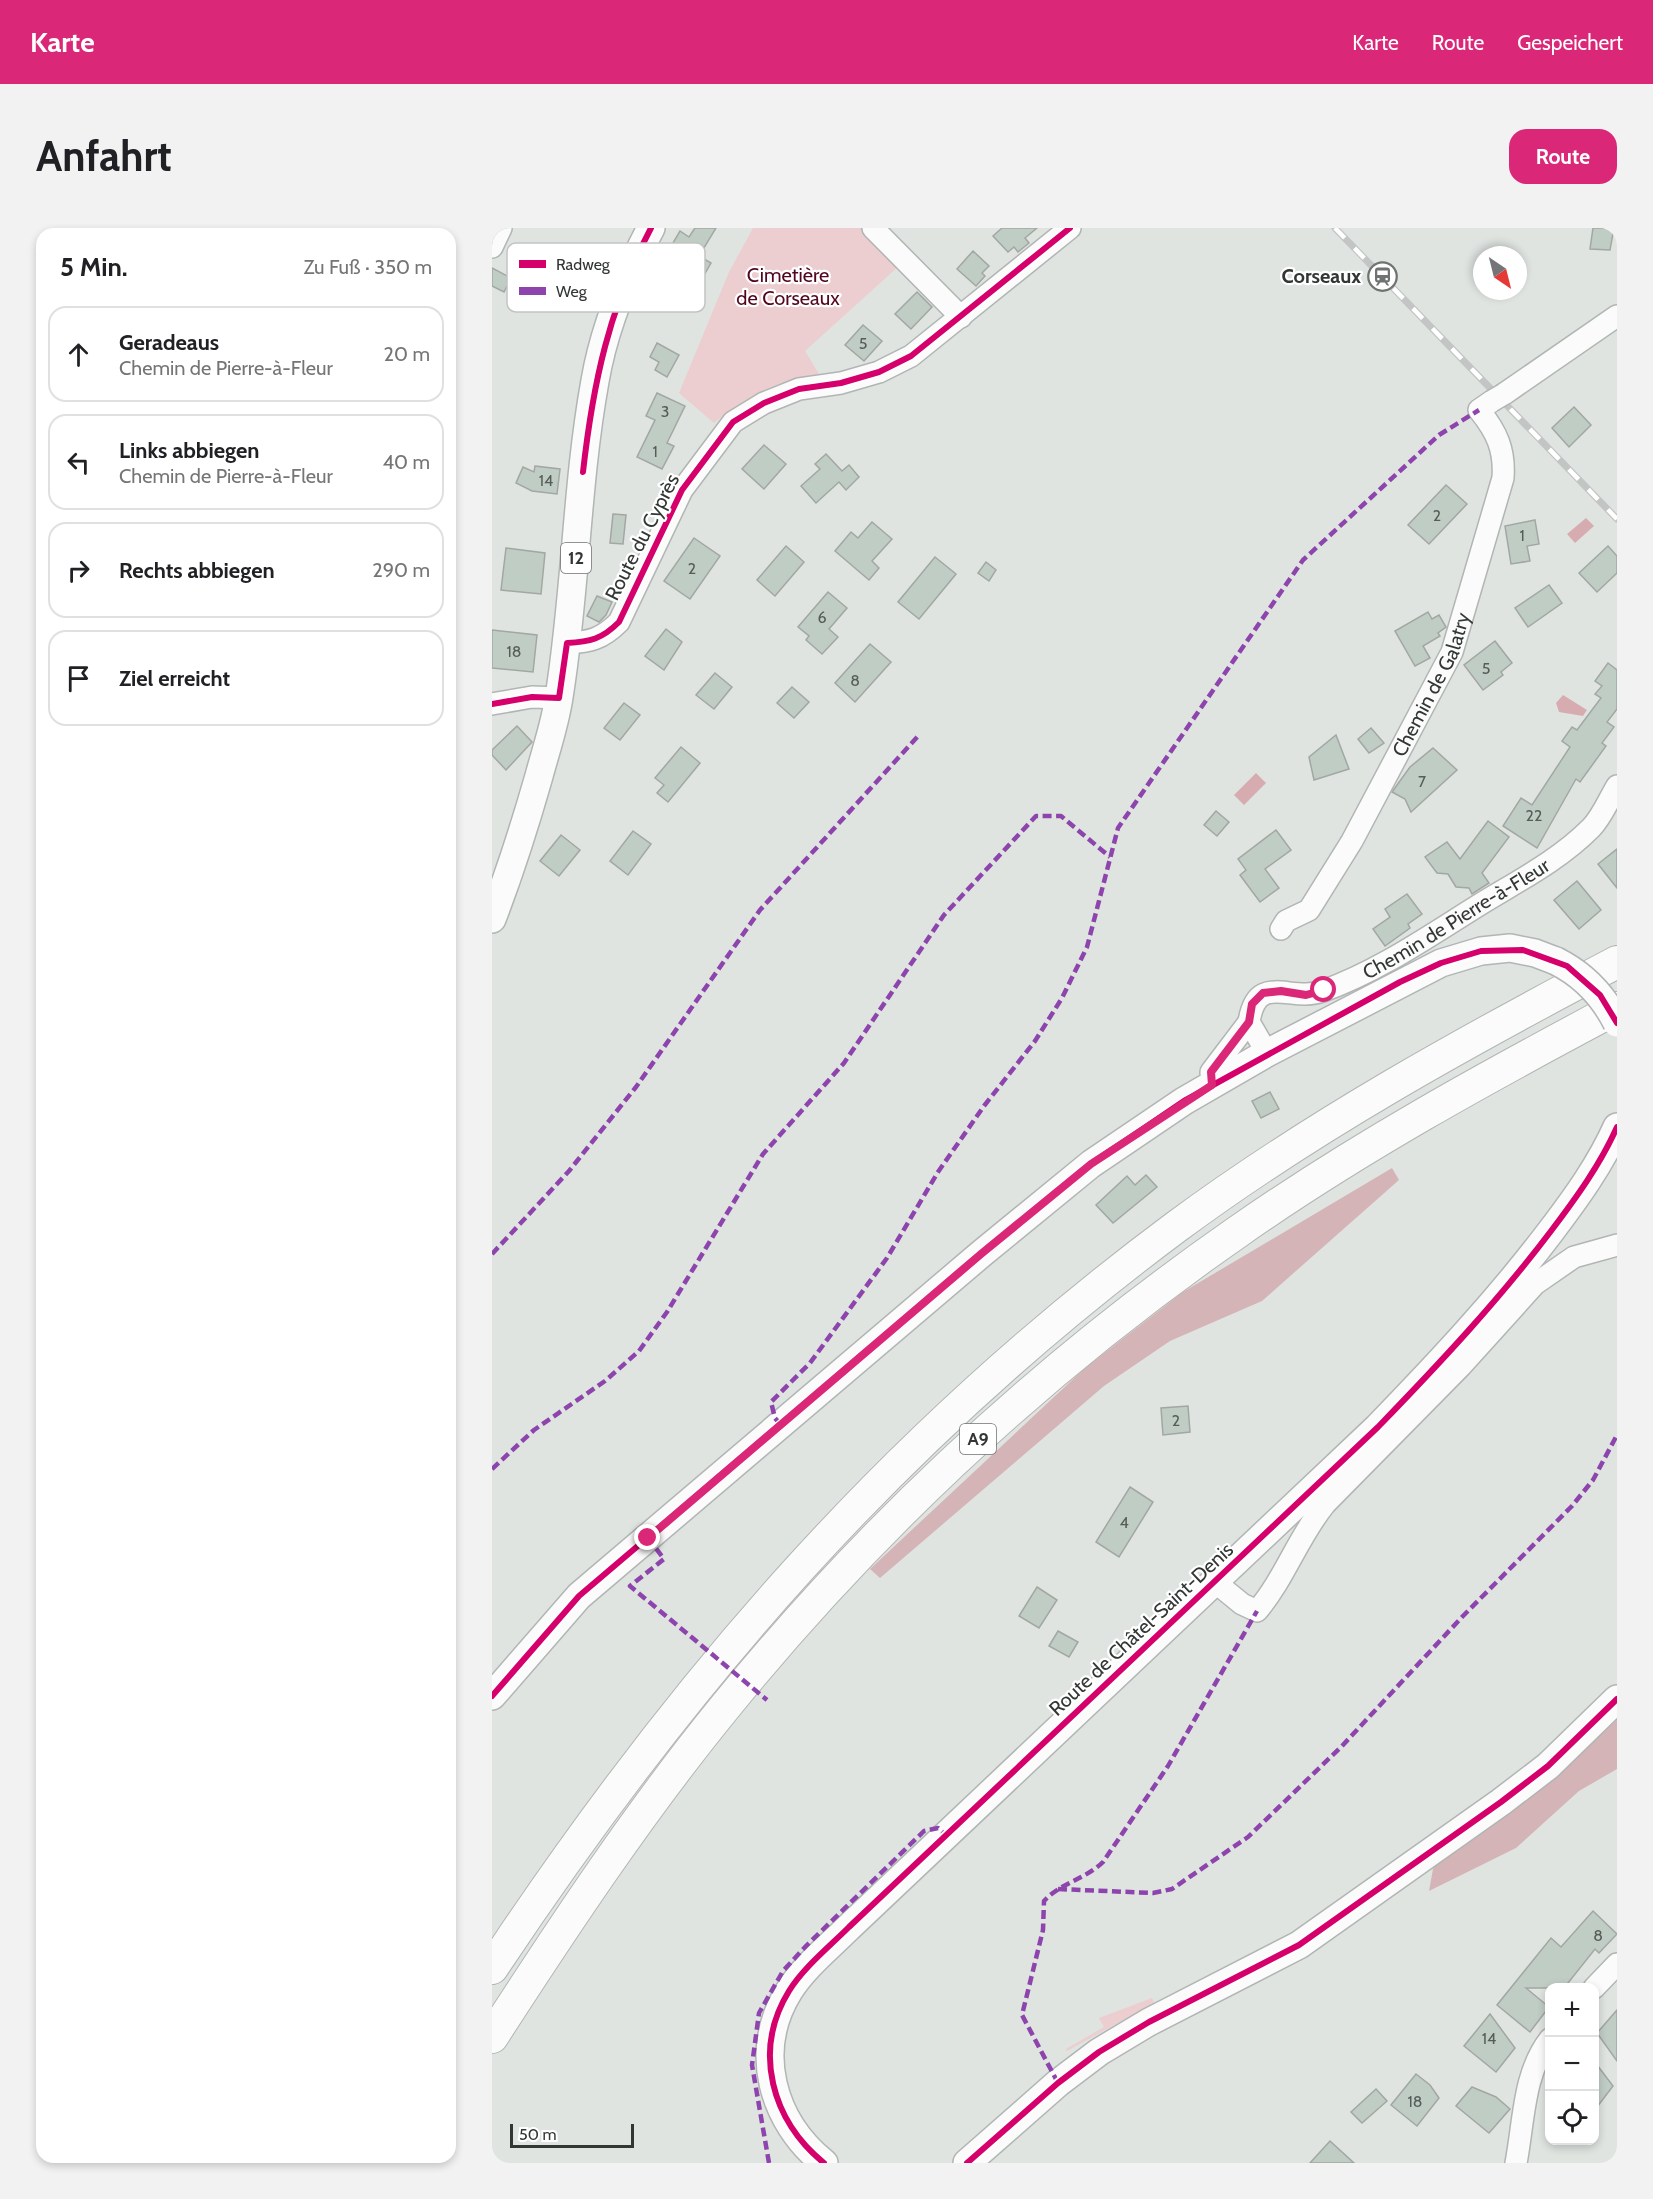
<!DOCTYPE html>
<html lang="de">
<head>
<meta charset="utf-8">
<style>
  body { margin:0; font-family:Cabin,sans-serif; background:#f2f2f2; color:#202124 }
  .controls { position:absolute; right:18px; bottom:18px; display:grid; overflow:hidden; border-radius:12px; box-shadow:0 3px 9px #0003 }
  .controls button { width:54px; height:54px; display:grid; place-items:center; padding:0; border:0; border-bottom:2px solid #e0e0e0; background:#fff; color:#202124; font:30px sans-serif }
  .compass { position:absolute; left:981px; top:18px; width:54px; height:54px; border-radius:50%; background:#fff; box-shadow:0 3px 9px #0003; rotate:145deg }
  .scale { position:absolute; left:18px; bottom:15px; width:124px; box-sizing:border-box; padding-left:6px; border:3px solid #323734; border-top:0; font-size:16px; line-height:21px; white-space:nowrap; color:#323734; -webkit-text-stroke:4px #fff; paint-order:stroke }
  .stop { position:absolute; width:18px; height:18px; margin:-14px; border:4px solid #db2777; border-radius:50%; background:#fff }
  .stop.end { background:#db2777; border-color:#fff; box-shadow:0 2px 6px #0008 }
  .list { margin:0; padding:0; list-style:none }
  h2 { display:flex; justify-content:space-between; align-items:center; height:78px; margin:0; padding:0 24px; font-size:26px }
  h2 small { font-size:20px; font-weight:400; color:#757577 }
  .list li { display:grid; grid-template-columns:39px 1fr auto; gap:18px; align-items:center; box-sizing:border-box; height:96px; margin:0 12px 12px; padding:0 12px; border:2px solid #e0e0e0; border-radius:18px }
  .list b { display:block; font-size:22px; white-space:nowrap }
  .list p { margin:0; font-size:20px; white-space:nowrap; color:#757577 }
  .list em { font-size:20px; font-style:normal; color:#757577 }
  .icon { flex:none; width:33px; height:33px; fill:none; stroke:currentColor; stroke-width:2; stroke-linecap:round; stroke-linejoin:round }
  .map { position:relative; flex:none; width:1125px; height:1935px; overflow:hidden; border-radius:18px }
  header { display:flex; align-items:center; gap:36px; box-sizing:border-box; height:84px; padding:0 30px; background:#db2777; color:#fff }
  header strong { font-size:28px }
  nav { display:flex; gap:33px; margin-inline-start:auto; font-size:21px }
  .intro { display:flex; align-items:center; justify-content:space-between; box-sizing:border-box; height:144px; padding:0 36px }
  h1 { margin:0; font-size:42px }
  .button { padding:15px 27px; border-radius:18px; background:#db2777; color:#fff; font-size:21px; font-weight:700 }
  main { display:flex; gap:36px; padding:0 36px }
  aside { flex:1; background:#fff; border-radius:18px; box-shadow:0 3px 9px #0003 }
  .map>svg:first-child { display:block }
</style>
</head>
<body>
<header>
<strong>Karte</strong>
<nav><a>Karte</a><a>Route</a><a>Gespeichert</a></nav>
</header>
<div class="intro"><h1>Anfahrt</h1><a class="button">Route</a></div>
<main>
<aside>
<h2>5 Min.<small>Zu Fuß · 350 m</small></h2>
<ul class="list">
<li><svg class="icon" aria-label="ahead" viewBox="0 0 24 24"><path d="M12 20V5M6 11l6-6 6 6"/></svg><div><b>Geradeaus</b><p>Chemin de Pierre-à-Fleur</p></div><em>20 m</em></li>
<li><svg class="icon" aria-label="left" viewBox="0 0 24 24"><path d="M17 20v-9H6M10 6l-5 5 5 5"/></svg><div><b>Links abbiegen</b><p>Chemin de Pierre-à-Fleur</p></div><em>40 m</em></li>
<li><svg class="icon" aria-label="right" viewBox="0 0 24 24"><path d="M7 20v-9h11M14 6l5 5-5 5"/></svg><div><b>Rechts abbiegen</b></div><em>290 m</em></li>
<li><svg class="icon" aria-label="arrive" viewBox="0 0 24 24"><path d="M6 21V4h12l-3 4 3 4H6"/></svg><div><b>Ziel erreicht</b></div></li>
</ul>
</aside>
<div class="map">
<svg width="1125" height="1935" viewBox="0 0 1125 1935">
  <rect width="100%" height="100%" fill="#dfe4e1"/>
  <g fill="#eccdd0">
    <path d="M 261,0 L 372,0 L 408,37 L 313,123 L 327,146 C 286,152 254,169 222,195 L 187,165 L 237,44 Z"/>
    <polygon points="660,1770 662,1775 575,1823 574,1821 612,1799 607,1790"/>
  </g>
  <g fill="#d5b4b8">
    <polygon points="900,940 907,952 770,1073 678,1113 612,1158 388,1350 378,1341 593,1140 691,1064"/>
    <polygon points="1125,1492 1125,1541 1087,1563 1024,1620 937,1663 941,1641 950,1627 985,1600 1041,1567"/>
  </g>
  <g fill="#d7acb1">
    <polygon points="1094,290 1102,298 1083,315 1075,306"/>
    <polygon points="1071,467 1095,482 1091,488 1067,484 1064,475"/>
    <polygon points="764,545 774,555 752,577 742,567"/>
  </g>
  <g fill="#c0cdc5" stroke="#a2a7a4" stroke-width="1.5">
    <polygon points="203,0 224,0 207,28 219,35 204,61 183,49 194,30 178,20 188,3 197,9"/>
    <polygon points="510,0 545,0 533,10 537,15 526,24 522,19 516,24 501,8"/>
    <polygon points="1101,0 1122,0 1118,22 1098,21"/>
    <polygon points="481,23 497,38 490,45 493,48 484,58 465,41"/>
    <polygon points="0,40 19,50 12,64 0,58"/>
    <polygon points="425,64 440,79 419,101 403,86"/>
    <polygon points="371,97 390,113 372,133 353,117"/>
    <polygon points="165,115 187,127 175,149 163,142 167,134 158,129"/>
    <polygon points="165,165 193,178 175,215 182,218 170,241 145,229 163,192 154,188"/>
    <polygon points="1082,179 1099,197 1077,219 1060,200"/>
    <polygon points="272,217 294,236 272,261 250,241"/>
    <polygon points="334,226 350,243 357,237 367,249 354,262 347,254 324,275 309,258 328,241 323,236"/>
    <polygon points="43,238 68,241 65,266 40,263 24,255 31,239 42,244"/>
    <polygon points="954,257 975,276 937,316 916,297"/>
    <polygon points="121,286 134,287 131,316 118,315"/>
    <polygon points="1043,292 1047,316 1035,318 1038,333 1019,336 1013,298"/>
    <polygon points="380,294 400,311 380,333 387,340 377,352 343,323 359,304 366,310"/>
    <polygon points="202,310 228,328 198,371 172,353"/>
    <polygon points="294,318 312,334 283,368 265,352"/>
    <polygon points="1116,318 1125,328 1125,345 1105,364 1087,345"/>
    <polygon points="14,320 53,325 49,366 9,362"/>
    <polygon points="443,329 464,346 427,391 406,374"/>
    <polygon points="494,334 504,342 497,353 486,345"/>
    <polygon points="1057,357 1070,375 1036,399 1023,380"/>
    <polygon points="336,364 355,380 337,401 346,409 330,426 314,412 317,408 306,399"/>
    <polygon points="105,368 120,374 114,387 107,394 95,388"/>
    <polygon points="936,384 940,391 947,387 954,399 946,405 948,408 931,418 938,430 923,438 903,403"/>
    <polygon points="174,401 190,414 172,442 153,428"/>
    <polygon points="0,402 45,407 41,444 0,440"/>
    <polygon points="1003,413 1020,435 1009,444 1011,447 991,462 972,437"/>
    <polygon points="378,416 399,434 363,474 343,455"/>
    <polygon points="1116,435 1125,442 1125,481 1115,494 1122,499 1110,515 1114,518 1088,554 1084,551 1045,620 1011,598 1029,570 1040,577 1078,519 1070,513 1080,499 1085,502 1109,470 1103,466 1110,458 1103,453"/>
    <polygon points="223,445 240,459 222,481 204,467"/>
    <polygon points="300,459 317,474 302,490 285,475"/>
    <polygon points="132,475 148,487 128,512 112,500"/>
    <polygon points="25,498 40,514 14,542 0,527 0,522"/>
    <polygon points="879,500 892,515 877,525 866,511"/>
    <polygon points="844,507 857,541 822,552 817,529"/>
    <polygon points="189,519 208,535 176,574 165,565 172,557 163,550"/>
    <polygon points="941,520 965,542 919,584 913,571 900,564 918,539"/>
    <polygon points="724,583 737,594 725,608 712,597"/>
    <polygon points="996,593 1017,609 990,645 997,655 980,666 977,660 964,659 956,646 945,645 933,629 955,614 968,631"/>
    <polygon points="784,602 799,622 773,641 787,660 768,674 748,647 754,642 746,631"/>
    <polygon points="141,603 159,616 136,647 118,633"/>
    <polygon points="69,607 88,622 67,648 48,633"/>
    <polygon points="1125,621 1125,660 1106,636"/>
    <polygon points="1085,653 1109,682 1087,701 1062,672"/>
    <polygon points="915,666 930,686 916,696 918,700 893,718 881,701 898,689 893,681"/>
    <polygon points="778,864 787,881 769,890 760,873"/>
    <polygon points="654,947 665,959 621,995 604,977 635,948 643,957"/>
    <polygon points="696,1178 698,1204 671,1207 669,1180"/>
    <polygon points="638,1259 661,1274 627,1329 604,1314"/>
    <polygon points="545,1359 565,1372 547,1400 527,1388"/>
    <polygon points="566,1403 586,1414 577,1429 557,1418"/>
    <polygon points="1101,1683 1125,1706 1107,1725 1103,1721 1072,1760 1034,1760 1057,1779 1038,1804 1005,1777 1059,1710 1069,1719"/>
    <polygon points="1125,1782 1125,1833 1105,1805"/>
    <polygon points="998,1786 1023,1820 1004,1844 972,1818"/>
    <polygon points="1102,1833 1121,1858 1102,1883"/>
    <polygon points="924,1846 938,1857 947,1870 925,1898 899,1877"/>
    <polygon points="980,1859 1004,1869 1018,1881 997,1905 964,1878"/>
    <polygon points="884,1861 895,1873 870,1895 859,1884"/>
    <polygon points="838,1913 862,1935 818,1935"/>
  </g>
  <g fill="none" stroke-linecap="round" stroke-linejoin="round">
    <defs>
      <g id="minor">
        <polyline points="381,0 469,89"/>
        <polyline points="0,19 9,0"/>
        <polyline points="1012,166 1125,88"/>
        <path d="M 75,415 C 98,414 110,411 127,394 L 190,262 L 241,194 L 272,175 L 307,161 L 349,155 L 387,144 L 419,128 L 578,0"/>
        <polyline points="0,476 40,469 67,470"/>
        <path id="s1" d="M 789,701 L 794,693 L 817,682 L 860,613 L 960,424 L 1011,250 C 1013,222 1005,204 987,182 L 1000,173"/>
        <path id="s2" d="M 775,825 L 757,794 C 765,743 798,775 831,763 C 887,743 937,708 987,677 C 1026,653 1066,633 1099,600 C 1110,589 1117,571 1125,558"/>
        <polyline points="720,857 719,844 757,794"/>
        <path d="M 723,1354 L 750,1376 L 765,1383 C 793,1350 806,1309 833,1276 L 969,1138 L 1043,1056 L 1082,1029 L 1125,1017"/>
        <polyline points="1102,1760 1125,1736"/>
        <path d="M 1024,1935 C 1032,1894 1031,1845 1058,1811"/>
      </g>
      <g id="major">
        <path d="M 0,691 C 18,644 33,597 47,548 C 54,522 63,496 67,469 C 84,364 84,258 103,153 C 112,100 134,47 159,0"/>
        <polyline points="0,1468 87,1368 489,1026 599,936 692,873 775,825 949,735 989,723 1018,720 1043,725 1064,733"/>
        <path d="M 332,1935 C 280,1893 260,1823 297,1763 C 312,1739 337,1719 357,1699 L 886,1199 C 947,1136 1006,1073 1059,1003 C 1084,970 1108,937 1125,899"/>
        <polyline points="475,1935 566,1855 607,1824 657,1794 807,1717 1009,1574 1056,1538 1125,1471"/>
      </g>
      <g id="highway">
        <path d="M 0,1740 C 193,1449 403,1208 684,999 C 822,897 973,814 1125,734"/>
        <path d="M 0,1809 C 73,1696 148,1583 233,1479 C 380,1298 553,1138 744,1005 C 865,920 995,849 1125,780"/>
      </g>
    </defs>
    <use href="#minor" stroke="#b1b5b3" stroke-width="24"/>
    <use href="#major" stroke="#b1b5b3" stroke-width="30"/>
    <use href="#highway" stroke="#b1b5b3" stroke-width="34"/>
    <use href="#minor" stroke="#fafbfa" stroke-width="21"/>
    <use href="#major" stroke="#fafbfa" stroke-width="27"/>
    <use href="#highway" stroke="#fafbfa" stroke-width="32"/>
    <defs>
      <polyline id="rail" points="843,0 1125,291"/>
    </defs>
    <use href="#rail" stroke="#c3c5c4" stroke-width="7"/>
    <use href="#rail" stroke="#fff" stroke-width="4.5" stroke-dasharray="14" stroke-linecap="butt"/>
    <defs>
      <polyline id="minor-bridge" points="1000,173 1012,166"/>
      <path id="major-bridge" d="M 1064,733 C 1092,747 1111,767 1125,795"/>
    </defs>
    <use href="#minor-bridge" stroke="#b1b5b3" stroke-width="24" stroke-linecap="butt"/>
    <use href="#major-bridge" stroke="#b1b5b3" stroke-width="30" stroke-linecap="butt"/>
    <use href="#minor-bridge" stroke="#fafbfa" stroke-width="21"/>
    <use href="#major-bridge" stroke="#fafbfa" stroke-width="27"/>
    <g stroke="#8e44ad" stroke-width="4.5" stroke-dasharray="9 4.5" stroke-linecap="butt">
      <polyline points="0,1026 77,943 144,859 268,682 427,507"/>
      <polyline points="289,1197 283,1190 279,1174 318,1135 395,1030 446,944 492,878 543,813 570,770 595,719 626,600 811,332 947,207 987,182"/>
      <polyline points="0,1241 42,1202 113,1153 147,1123 175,1084 271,926 352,835 452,687 544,588 569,588 618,629"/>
      <polyline points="156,1310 172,1331 138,1358 275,1472"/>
      <polyline points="566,1661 661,1665 680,1661 756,1609 850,1518 971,1388 1080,1278 1101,1252 1125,1207"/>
      <path d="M 566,1855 L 530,1787 L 551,1702 L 552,1673 C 568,1655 594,1651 611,1634 L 676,1538 L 765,1383"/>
      <polyline points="277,1935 260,1837 267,1785 291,1743 314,1718 432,1603 446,1600 455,1608"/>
    </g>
    <defs>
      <g id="cycleway">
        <path d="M 91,244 C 101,155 117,80 159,0"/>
        <path d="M 0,476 L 40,469 L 67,470 L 75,415 C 98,414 110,411 127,394 L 190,262 L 241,194 L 272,175 L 307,161 L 349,155 L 387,144 L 419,128 L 578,0"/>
        <polyline points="0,1468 87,1368 489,1026 599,936 692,873 908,754 949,735 989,723 1031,722 1075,738 1108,767 1125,795"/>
        <path d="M 332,1935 C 280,1893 260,1823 297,1763 C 312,1739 337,1719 357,1699 L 886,1199 C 947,1136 1006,1073 1059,1003 C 1084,970 1108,937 1125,899"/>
        <polyline points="475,1935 566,1855 607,1824 657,1794 807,1717 1009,1574 1056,1538 1125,1471"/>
      </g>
    </defs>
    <use href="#cycleway" stroke="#fff" stroke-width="10"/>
    <use href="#cycleway" stroke="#d6006c" stroke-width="6"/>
  </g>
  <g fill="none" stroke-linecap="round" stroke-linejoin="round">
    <polyline stroke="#db2777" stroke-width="8" points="156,1310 489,1026 599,936 720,857 719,844 757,794 760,776 771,765 789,763 814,767 832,762"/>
  </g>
  <defs>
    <symbol id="station-ring" viewBox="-11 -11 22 22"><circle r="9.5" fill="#fff" stroke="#6f7471" stroke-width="1.5"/><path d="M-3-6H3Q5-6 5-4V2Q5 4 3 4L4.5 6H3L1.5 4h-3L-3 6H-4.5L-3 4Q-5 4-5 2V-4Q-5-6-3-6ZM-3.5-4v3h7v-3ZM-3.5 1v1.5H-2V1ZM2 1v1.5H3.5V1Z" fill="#6f7471"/></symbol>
  </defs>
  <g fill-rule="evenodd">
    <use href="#station-ring" x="874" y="32" width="33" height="33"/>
  </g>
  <g text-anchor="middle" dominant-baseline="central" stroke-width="4.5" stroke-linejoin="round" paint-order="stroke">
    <g font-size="16" fill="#565c58">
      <text x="371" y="115">5</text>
      <text x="173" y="183">3</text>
      <text x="163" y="223">1</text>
      <text x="54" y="252">14</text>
      <text x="945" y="287">2</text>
      <text x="1030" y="307">1</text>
      <text x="200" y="340">2</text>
      <text x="330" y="389">6</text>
      <text x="22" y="423">18</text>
      <text x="994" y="440">5</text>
      <text x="363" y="452">8</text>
      <text x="930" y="553">7</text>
      <text x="1042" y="587">22</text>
      <text x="684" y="1192">2</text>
      <text x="632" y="1294">4</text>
      <text x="1106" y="1707">8</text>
      <text x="997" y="1810">14</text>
      <text x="923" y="1873">18</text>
    </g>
    <g fill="#fff" stroke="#707371" stroke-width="1.5">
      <rect x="69" y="315" width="30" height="30" rx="4.5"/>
      <rect x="468" y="1196" width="36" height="30" rx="4.5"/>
    </g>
    <g font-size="18" font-weight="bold" fill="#323734">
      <text x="84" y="330">12</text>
      <text x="486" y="1211">A9</text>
    </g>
    <g font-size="20" fill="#53061f" stroke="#fff">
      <text x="296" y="47">Cimetière<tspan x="296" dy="23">de Corseaux</tspan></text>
    </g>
    <g font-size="20" font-weight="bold" fill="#323734" stroke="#fff" text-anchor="end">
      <text x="869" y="48">Corseaux</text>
    </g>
    <g font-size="20" fill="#323734" stroke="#fff">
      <text transform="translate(150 309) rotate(-63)">Route du Cyprès</text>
      <text stroke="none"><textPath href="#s1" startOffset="292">Chemin de Galatry</textPath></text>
      <text stroke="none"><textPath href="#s2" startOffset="280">Chemin de Pierre-à-Fleur</textPath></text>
      <text transform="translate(649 1401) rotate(-43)">Route de Châtel-Saint-Denis</text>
    </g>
  </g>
  <rect x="15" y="15" width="198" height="69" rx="9" fill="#fff" stroke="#c2c3c2" stroke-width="1.5"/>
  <rect x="27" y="32" width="27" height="8" fill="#d6006c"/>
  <rect x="27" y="59" width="27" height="8" fill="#8e44ad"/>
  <g font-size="16" fill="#323734">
    <text x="64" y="42">Radweg</text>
    <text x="64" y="69">Weg</text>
  </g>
</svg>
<div class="controls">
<button>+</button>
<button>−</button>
<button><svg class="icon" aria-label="locate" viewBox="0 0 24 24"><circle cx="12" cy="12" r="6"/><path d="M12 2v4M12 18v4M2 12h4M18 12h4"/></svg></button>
</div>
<svg class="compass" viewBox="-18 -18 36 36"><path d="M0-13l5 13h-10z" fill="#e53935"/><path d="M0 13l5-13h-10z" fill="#757577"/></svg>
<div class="scale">50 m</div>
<div class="stop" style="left:832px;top:762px"></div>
<div class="stop end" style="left:156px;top:1310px"></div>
</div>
</main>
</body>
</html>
